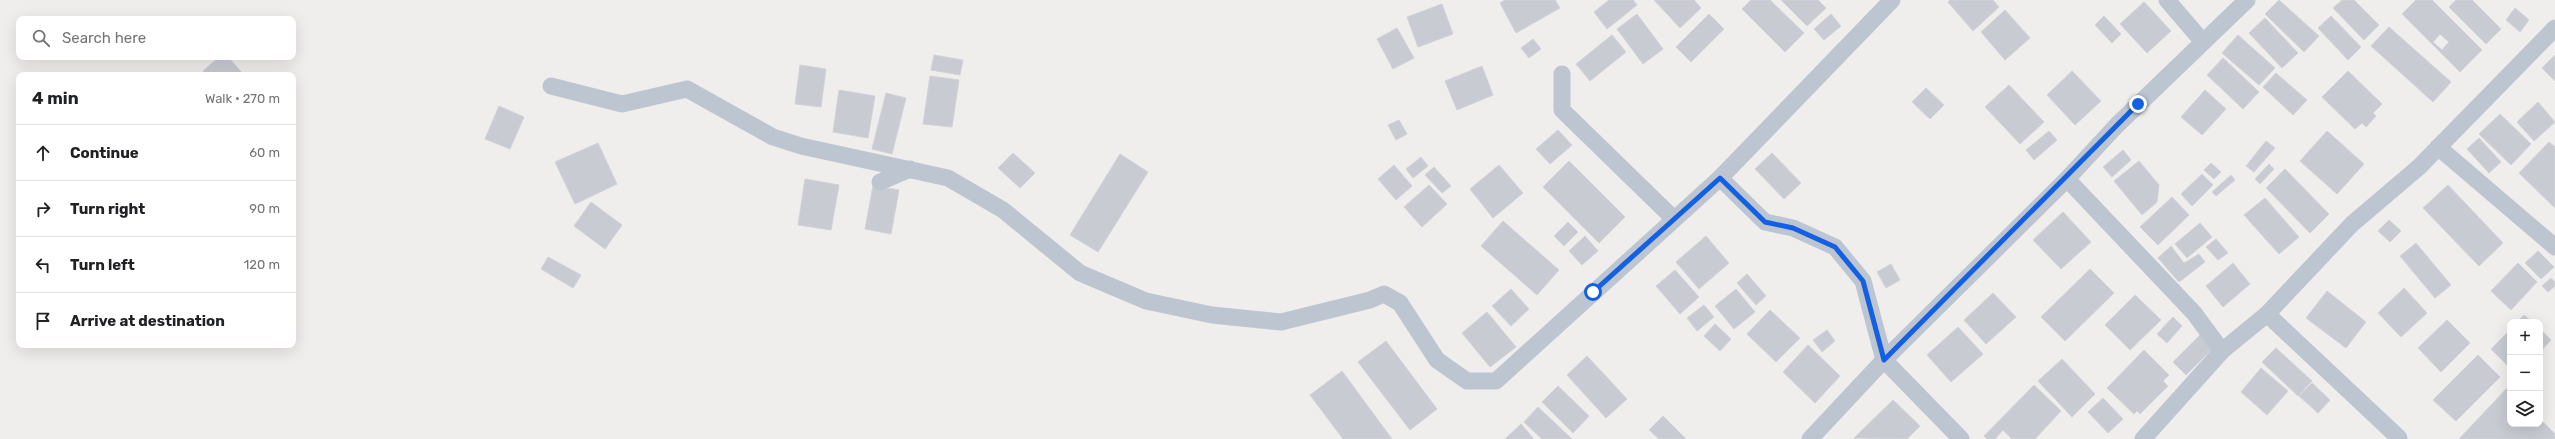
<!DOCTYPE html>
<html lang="en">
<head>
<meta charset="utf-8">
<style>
  body { margin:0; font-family:Rubik,sans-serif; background:#f2f2f2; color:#202124 }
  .controls { position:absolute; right:12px; bottom:12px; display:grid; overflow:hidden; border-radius:8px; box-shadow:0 4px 16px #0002 }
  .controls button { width:36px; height:36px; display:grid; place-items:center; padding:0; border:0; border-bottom:1px solid #e0e0e0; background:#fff; color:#202124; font:20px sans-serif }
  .stop { position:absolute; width:12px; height:12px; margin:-9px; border:3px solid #1460e3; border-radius:50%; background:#fff }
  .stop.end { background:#1460e3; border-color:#fff; box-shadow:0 1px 4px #0008 }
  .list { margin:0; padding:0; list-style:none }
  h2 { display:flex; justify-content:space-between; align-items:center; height:52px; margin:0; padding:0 16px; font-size:17px }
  h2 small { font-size:13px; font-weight:400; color:#757577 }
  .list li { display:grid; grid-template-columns:26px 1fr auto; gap:12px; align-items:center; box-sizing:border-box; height:56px; padding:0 16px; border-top:1px solid #e0e0e0 }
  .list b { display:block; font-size:15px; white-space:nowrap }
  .list em { font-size:13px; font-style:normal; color:#757577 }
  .icon { flex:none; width:22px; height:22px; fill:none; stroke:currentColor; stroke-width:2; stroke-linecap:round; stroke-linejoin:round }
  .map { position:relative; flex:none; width:2555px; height:439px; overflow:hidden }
  .search { position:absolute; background:#fff; box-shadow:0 4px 16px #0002; left:16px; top:16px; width:280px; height:44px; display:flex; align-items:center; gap:10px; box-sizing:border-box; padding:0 14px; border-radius:8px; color:#757577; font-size:15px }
  .panel { position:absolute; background:#fff; box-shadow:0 4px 16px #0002; left:16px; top:72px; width:280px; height:276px; border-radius:8px }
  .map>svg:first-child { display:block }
</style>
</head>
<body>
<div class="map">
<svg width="2555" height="439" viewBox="0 0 2555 439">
  <rect width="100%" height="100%" fill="#f0eded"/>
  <g fill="#c9cbd3" stroke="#d1d2d9" fill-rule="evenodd">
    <polygon points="1505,0 1555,0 1560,8 1516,33 1500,3"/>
    <polygon points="1609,0 1633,0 1637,5 1607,29 1594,12"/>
    <polygon points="1654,0 1694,0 1701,8 1680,28"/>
    <polygon points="1751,0 1770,0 1804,33 1785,52 1742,9"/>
    <polygon points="1781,0 1818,0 1826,8 1807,26"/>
    <polygon points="1950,0 1993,0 1999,7 1973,31 1948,2"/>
    <polygon points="2279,0 2319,36 2304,52 2265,14"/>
    <polygon points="2342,0 2354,0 2379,25 2364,40 2333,8"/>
    <path d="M 2416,0 L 2432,0 L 2482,50 L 2460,72 L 2402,14 ZM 2440,34 L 2449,42 L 2442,50 L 2433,42 Z"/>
    <polygon points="2456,0 2472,0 2501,29 2486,44 2449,7"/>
    <polygon points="2144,2 2171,31 2147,53 2120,24"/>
    <polygon points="1442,4 1453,34 1418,47 1407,17"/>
    <polygon points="2515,8 2529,20 2520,32 2506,20"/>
    <polygon points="2005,10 2030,38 2005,60 1981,32"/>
    <polygon points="1637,14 1663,49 1643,64 1617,29"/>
    <polygon points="1709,14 1724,29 1691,62 1676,47"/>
    <polygon points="1831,14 1841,26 1824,40 1814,29"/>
    <polygon points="2104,16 2121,34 2112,43 2095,25"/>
    <polygon points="2331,16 2361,47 2348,60 2318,28"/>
    <polygon points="2265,18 2298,53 2282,68 2249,33"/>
    <polygon points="2389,27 2451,82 2433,102 2371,46"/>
    <polygon points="1397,28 1414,58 1393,69 1377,39"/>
    <polygon points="1612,35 1626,52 1590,81 1576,64"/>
    <polygon points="2238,35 2275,68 2259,85 2222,53"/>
    <polygon points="1533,39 1541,49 1529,58 1521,48"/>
    <polygon points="934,55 963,60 960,75 931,70"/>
    <polygon points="2555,55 2555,81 2542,68"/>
    <polygon points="219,57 228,57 244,75 207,75 203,71"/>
    <polygon points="2223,58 2259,92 2243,109 2207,75"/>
    <polygon points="800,65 826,69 821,107 795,104"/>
    <polygon points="1482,66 1493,95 1457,110 1445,81"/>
    <polygon points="2072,71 2101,101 2075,125 2047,95"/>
    <polygon points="2348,71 2382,104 2373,113 2376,116 2366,127 2362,123 2355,129 2322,97"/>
    <polygon points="2276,73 2307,100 2293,115 2263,87"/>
    <polygon points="930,76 959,80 952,127 923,124"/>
    <polygon points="2009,85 2044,122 2020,144 1985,107"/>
    <polygon points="1926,88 1944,105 1930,119 1912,102"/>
    <polygon points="839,90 875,96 868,138 833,132"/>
    <polygon points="2205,90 2226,109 2202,135 2181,117"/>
    <polygon points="886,93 906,98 892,154 872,149"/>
    <polygon points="2538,102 2555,122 2534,141 2517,122"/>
    <polygon points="499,106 524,117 510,149 485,139"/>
    <polygon points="2500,114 2531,144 2511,165 2479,134"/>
    <polygon points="1399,120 1407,134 1396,140 1388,125"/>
    <polygon points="1558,130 1572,145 1550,164 1536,149"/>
    <polygon points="2049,131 2057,140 2034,160 2026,150"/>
    <polygon points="2327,131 2364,164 2337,194 2300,161"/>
    <polygon points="2479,138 2501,162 2489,173 2467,149"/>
    <polygon points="2266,141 2275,148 2254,172 2246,166"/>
    <polygon points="2549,142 2555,147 2555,208 2519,173"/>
    <polygon points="598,143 617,184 575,204 555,162"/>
    <polygon points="2123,150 2131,160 2112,177 2103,167"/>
    <polygon points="1013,153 1035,173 1020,188 998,168"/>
    <polygon points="1772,153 1801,183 1784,199 1755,169"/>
    <polygon points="1120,154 1148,172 1098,252 1070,235"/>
    <polygon points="1421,157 1428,166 1413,178 1406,169"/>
    <polygon points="1569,161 1625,217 1599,243 1543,187"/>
    <polygon points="2139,161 2159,185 2157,202 2142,215 2114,181"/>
    <polygon points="2211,163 2221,172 2214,179 2204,170"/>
    <polygon points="2269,164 2274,169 2260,184 2255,179"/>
    <polygon points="1394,165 1412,186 1396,200 1378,179"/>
    <polygon points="1499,165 1523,193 1493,218 1470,189"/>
    <polygon points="1434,167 1451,186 1442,193 1425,175"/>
    <polygon points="2285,169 2329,214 2310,233 2266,188"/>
    <polygon points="2202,174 2213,185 2192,206 2181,194"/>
    <polygon points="2231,175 2235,180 2216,196 2212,192"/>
    <polygon points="805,179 839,185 831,230 798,225"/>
    <polygon points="1429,185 1447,204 1422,227 1404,207"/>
    <polygon points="2448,185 2503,243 2479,266 2423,208"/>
    <polygon points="873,186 899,190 891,234 865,229"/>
    <polygon points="2172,197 2189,215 2158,245 2140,227"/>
    <polygon points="2265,198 2299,237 2279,254 2244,215"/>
    <polygon points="591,202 622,225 605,249 574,226"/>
    <polygon points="2063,212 2091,242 2061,269 2033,240"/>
    <polygon points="2389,220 2401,231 2390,242 2378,231"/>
    <polygon points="1503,221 1559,270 1537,295 1481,246"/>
    <polygon points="1568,222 1578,232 1564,246 1554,236"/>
    <polygon points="2200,223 2212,237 2187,258 2175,244"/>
    <polygon points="1585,236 1598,251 1582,265 1569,251"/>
    <polygon points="1706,236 1729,263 1699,289 1676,262"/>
    <polygon points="2216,239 2228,253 2218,260 2206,247"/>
    <polygon points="2416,243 2451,285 2435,298 2400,256"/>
    <polygon points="2171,246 2184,263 2199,254 2205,262 2179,282 2158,258"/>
    <polygon points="2538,251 2554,267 2541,279 2525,263"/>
    <polygon points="548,257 581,275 573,288 541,269"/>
    <polygon points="2233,263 2250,284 2223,307 2206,286"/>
    <polygon points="2518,263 2537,282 2511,310 2491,291"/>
    <polygon points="1891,264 1900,280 1886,288 1877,272"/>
    <polygon points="2090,269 2114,293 2065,341 2041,317"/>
    <polygon points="1675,270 1699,297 1680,314 1656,286"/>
    <polygon points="1747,274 1766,296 1756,305 1737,283"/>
    <polygon points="2551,278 2555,282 2555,286 2548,292 2542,286"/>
    <polygon points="2404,288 2427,313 2401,337 2378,313"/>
    <polygon points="1511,289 1529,309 1511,326 1492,306"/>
    <polygon points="1736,289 1755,312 1734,329 1715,306"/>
    <polygon points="2327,291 2366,322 2346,348 2306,318"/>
    <polygon points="1993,293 2016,317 1986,344 1964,320"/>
    <polygon points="2135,295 2161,320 2130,350 2105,325"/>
    <polygon points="1704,305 1714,317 1697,331 1687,318"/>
    <polygon points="1770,310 1800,338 1776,362 1747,334"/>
    <polygon points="1487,312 1516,347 1490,367 1462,333"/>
    <polygon points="2524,315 2532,322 2517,322"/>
    <polygon points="2173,317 2182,326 2167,343 2157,334"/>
    <polygon points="2447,320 2470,343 2441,372 2418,348"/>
    <polygon points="1715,324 1731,339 1720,351 1704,336"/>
    <polygon points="1958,327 1983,354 1951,382 1927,355"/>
    <polygon points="2540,329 2551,340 2540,352"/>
    <polygon points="1827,330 1835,341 1822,352 1813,340"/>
    <polygon points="2510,330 2510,368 2491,349"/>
    <polygon points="2200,335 2213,348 2186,375 2173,362"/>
    <polygon points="1386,341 1437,409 1410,430 1358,362"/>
    <polygon points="1808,345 1840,376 1815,403 1783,372"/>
    <polygon points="2276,348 2312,381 2298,396 2262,362"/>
    <polygon points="2144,350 2169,375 2163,381 2168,386 2140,414 2137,411 2134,414 2107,388"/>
    <polygon points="2478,355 2500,377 2456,421 2433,400"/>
    <polygon points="1587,356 1627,399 1606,418 1567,375"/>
    <polygon points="2062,359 2095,394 2072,417 2038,381"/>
    <polygon points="2261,368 2288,391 2267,415 2241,392"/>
    <polygon points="1342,371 1392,439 1343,439 1310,395"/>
    <polygon points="2312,383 2330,400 2318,413 2299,396"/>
    <polygon points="2034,385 2061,411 2035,439 2012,439 2003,430 1995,439 1987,439 1984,436"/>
    <polygon points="1558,386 1589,416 1573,433 1542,402"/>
    <polygon points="2508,387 2510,424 2540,424 2540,419 2555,434 2555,439 2459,439"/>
    <polygon points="2103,398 2123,419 2108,433 2088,412"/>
    <polygon points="1893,400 1920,426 1907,439 1854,438"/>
    <polygon points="1538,407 1572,439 1542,439 1524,422"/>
    <polygon points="1663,416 1686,439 1659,439 1649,430"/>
    <polygon points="1521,424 1534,439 1505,439"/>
  </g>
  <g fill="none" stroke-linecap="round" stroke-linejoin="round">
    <g stroke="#bdc6d0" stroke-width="17">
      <polyline points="2167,0 2203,42"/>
      <polyline points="1562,74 1562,110 1674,219"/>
      <polyline points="551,86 622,104 687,89 773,137 801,146 948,178 1003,210 1080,273 1146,301 1212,315 1281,322 1370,300 1384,294 1400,303 1437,360 1467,381 1496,381 1720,178 1892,0"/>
      <polyline points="2438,147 2555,247"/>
      <polyline points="1720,178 1765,222 1793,228 1835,247 1863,281 1884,360 1961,439"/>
      <polyline points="2067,179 2194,313 2222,351"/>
      <polyline points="880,182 910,169"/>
      <polyline points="2267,314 2399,438"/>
      <polyline points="1810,439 1884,360 2067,179 2117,125 2247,0"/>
      <polyline points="2143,439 2222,351 2267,314 2352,224 2419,167 2555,28"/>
    </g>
  </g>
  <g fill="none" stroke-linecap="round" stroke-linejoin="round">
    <polyline stroke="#1460e3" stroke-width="5" points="1593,292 1720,178 1765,222 1793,228 1835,247 1863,281 1884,360 2138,104"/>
  </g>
</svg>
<div class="controls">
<button>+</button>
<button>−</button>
<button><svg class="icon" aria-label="layers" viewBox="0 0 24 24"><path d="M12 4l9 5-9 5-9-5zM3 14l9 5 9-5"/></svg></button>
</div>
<div class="stop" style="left:1593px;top:292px"></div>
<div class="stop end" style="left:2138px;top:104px"></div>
<div class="search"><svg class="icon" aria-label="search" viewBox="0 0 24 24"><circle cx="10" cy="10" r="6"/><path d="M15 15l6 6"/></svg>Search here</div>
<section class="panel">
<h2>4 min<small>Walk · 270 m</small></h2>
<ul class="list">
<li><svg class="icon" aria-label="ahead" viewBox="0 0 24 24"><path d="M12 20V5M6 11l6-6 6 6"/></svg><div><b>Continue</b></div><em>60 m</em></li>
<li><svg class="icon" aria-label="right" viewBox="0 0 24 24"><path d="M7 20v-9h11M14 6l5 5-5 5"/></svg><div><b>Turn right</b></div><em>90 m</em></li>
<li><svg class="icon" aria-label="left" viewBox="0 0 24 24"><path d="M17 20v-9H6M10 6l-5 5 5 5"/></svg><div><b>Turn left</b></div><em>120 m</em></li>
<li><svg class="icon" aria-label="arrive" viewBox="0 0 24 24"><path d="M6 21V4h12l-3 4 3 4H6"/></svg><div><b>Arrive at destination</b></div></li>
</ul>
</section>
</div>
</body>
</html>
